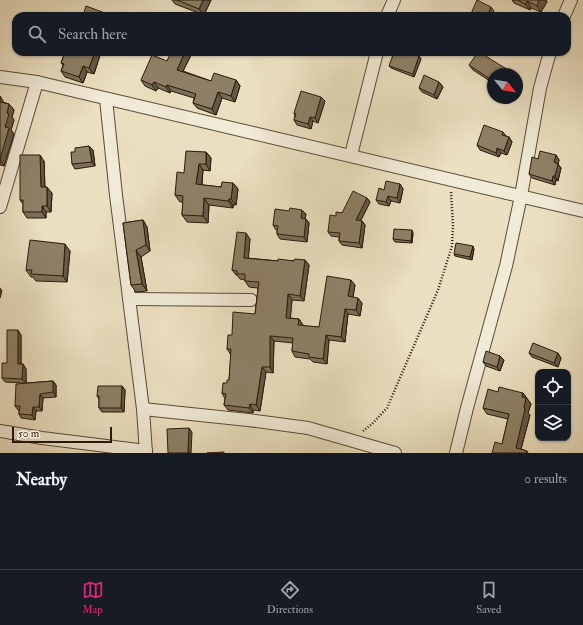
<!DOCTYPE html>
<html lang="en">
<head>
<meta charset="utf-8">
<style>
  body { margin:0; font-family:"IM FELL Double Pica",serif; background:#242831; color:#f1f3f6 }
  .controls { position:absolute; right:12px; bottom:12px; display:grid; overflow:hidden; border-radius:8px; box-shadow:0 1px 3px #0004 }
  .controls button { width:36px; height:36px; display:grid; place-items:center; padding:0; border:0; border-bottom:1px solid #363941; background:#171b24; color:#f1f3f6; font:20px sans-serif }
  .compass { position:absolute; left:487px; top:68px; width:36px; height:36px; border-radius:50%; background:#171b24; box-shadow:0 1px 3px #0004; rotate:120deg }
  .scale { position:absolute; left:12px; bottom:10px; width:100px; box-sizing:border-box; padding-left:4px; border:2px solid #2a1a07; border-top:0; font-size:11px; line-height:14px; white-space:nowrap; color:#2a1a07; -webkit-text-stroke:3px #f1ead6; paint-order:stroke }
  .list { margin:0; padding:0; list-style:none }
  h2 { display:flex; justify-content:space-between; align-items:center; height:52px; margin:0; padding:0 16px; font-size:17px }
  h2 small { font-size:13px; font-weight:400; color:#9ea1a6 }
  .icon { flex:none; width:22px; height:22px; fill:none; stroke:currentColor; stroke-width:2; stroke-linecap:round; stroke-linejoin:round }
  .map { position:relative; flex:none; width:583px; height:453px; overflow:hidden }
  .search { position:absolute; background:#171b24; box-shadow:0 1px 3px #0004; left:12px; right:12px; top:12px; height:44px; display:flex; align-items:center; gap:10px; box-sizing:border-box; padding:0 14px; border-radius:12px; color:#9ea1a6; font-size:15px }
  .sheet { height:116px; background:#171b24 }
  nav { display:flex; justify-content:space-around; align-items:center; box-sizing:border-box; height:56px; border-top:1px solid #363941; background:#171b24; font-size:11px; color:#9ea1a6 }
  nav a { display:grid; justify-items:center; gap:2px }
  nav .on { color:#db2777 }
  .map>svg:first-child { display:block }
</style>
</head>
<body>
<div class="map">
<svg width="583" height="453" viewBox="0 0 583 453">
  <rect width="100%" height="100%" fill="#eadfc0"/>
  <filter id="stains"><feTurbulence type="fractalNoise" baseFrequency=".005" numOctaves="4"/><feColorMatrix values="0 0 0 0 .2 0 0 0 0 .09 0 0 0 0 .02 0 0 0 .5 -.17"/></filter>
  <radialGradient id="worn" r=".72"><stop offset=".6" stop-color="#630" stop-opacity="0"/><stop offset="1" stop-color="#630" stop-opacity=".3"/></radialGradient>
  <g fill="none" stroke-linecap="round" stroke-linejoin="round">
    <defs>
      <g id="minor">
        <polyline points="387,16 394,0"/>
        <polyline points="564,16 571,0"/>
        <polyline points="0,77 37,82 583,211"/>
        <polyline points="106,99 116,195 143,409 146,453"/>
        <polyline points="351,155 377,52"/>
        <polyline points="0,207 37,82"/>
        <polyline points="129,299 251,300"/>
        <polyline points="143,409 248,420 308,428 395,453"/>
        <polyline points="0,431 42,438 146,451"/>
        <polyline points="456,453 467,408 506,266 521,196 540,88 550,52"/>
      </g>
    </defs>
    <use href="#minor" stroke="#5a4b35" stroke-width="14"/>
    <polyline stroke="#2a1a07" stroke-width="2.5" stroke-dasharray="1 2" stroke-linecap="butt" points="363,431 372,424 387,408 438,290 452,246 453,225 451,191"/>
    <use href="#minor" stroke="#f1ead6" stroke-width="12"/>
  </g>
  <g fill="#7a6e59" stroke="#2a1a07">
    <polygon points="172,0 211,0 204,15 175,4"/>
    <polygon points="512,0 546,0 547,2 541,12 531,8 530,10 514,3"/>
    <polygon points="65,52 101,52 94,74 87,72 83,83 65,77 61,71 63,65 61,63"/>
    <polygon points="192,53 183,71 211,81 236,80 240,86 235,102 222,98 216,115 197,108 193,103 194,98 171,91 170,93 158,88 156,91 145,86 141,80 167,61"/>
    <polygon points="419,56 421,59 414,77 391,68 389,66"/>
    <polygon points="469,65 505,68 508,73 493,74 493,83 473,70"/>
    <polygon points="439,82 443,87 437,99 422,92 419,88"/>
    <polygon points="0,96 3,101 3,102 9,104 14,110 12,117 14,120 11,130 14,134 4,166 0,165"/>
    <polygon points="321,97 325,101 318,123 313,121 311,129 297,125 294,120 295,116 294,113"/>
    <polygon points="503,132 506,136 509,137 512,142 507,155 501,153 499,157 480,150 477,145"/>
    <polygon points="89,146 93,150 95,166 75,169 72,164 75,152"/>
    <polygon points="206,152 211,158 210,171 203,170 202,185 221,187 233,183 238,189 236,205 233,205 233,208 209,205 208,223 187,222 182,215 183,202 180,202 175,195 184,173"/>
    <polygon points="556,155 559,160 558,164 561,168 558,181 556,180 555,185 532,178 529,174 538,159"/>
    <polygon points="44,161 45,187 52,193 51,212 46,212 46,218 27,218 23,212 23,204 20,200"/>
    <polygon points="400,184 403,189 400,203 391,201 389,206 379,204 376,200 384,190"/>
    <polygon points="367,198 370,202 361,220 362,221 365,225 362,248 342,245 339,241 339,237 331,236 328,232 336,216"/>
    <polygon points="306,214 305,219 306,219 309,223 307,242 280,239 277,234 277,230 276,230 273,225"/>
    <polygon points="143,220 147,227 150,251 141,257 147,291 136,292 131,285 123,223"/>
    <polygon points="413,233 412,243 395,242 393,239"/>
    <polygon points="250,239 248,258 278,261 305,260 309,265 304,301 292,300 290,318 299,319 303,325 303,326 319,327 355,285 353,297 362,303 360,316 348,314 345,342 329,340 327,364 313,362 310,359 295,357 292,351 293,343 274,341 273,373 266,372 260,411 253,410 253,413 228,410 224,405 225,399 222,393 229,380 231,355 227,349 232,335 255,314 258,288 249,287 245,281 245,280 240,279 238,276 236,275 232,270"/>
    <polygon points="474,249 472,260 455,256 454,254"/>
    <polygon points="70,251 67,282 36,281 33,277 31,277 26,270"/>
    <polygon points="21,335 21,364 23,364 26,369 26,383 53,381 56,385 56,397 43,398 42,411 36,411 35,420 21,418 19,414 19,410 18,410 15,406 23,383 5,382 2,378 7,363"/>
    <polygon points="529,353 561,358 558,367 532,357"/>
    <polygon points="500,356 504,360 500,371 486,366 483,362"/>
    <polygon points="122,386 125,390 124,412 102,412 99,408 99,399 97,396"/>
    <polygon points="523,393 531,404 528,413 530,415 521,449 527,451 528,453 492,453 502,444 508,419 487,414 483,408"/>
  </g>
  <g fill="#635a48" stroke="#2a1a07">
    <polygon points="203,0 211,0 204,15 199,9"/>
    <polygon points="539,0 546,0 547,2 541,12 537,6"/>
    <polygon points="527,1 531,8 530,10 525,4"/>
    <polygon points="491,7 494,11 492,16 487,16"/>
    <polygon points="95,52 101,52 94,74 89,68"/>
    <polygon points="185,52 191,52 192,53 181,75 177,70"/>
    <polygon points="419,56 421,59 414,77 413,74"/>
    <polygon points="83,66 87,72 83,83 79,77"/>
    <polygon points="505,68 508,73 507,74 501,74"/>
    <polygon points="236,80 240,86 235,102 231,96"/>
    <polygon points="154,82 158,88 156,91 152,85"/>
    <polygon points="439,82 443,87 437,99 434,95"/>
    <polygon points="167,85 171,91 170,93 166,87"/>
    <polygon points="218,92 222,98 216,115 212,109"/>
    <polygon points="0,96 3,101 2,107 0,105"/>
    <polygon points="321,97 325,101 318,123 315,118"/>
    <polygon points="9,104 14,110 12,117 14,120 11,130 14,134 4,166 0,159 5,127 7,113"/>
    <polygon points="310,117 313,121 311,129 308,124"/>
    <polygon points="509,137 512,142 507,155 504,151"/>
    <polygon points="89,146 93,150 95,166 92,162"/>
    <polygon points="497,148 501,153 499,157 496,153"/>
    <polygon points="206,152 211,158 210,171 206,164"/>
    <polygon points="40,155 44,161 45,193 41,187"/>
    <polygon points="556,155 559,160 558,164 561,168 558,181 555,176 554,162"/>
    <polygon points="199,164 203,170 201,191 196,184"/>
    <polygon points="553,176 556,180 555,185 552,181"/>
    <polygon points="233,183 238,189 236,205 231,199"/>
    <polygon points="400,184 403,189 400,203 397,198"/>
    <polygon points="47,187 52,193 51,212 47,206"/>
    <polygon points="388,196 391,201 389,206 386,202"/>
    <polygon points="204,198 209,205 208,223 203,216"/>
    <polygon points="367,198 370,202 359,224 356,220"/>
    <polygon points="229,199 233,205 233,208 228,201"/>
    <polygon points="42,206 46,212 46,218 42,212"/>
    <polygon points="302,210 306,214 304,223 301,218"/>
    <polygon points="306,219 309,223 307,242 304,237"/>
    <polygon points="143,220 147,227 150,251 146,245"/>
    <polygon points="362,221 365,225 362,248 359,243"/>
    <polygon points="412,230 413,233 412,243 411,241"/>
    <polygon points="246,233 250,239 248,263 244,258"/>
    <polygon points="65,244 70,251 67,282 63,276"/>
    <polygon points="473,246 474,249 472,260 470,257"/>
    <polygon points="136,250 141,257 147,291 142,284"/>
    <polygon points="305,260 309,265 304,301 300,296"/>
    <polygon points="351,280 355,285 352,302 348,296"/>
    <polygon points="0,288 2,291 0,298"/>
    <polygon points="288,294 292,300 290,323 286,318"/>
    <polygon points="358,298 362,303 360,316 356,310"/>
    <polygon points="345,309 348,314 345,342 341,337"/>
    <polygon points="299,319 303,325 302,331 298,325"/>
    <polygon points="18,330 21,335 21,369 18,364"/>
    <polygon points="326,335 329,340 327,364 323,359"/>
    <polygon points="270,336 274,341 273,373 270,367"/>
    <polygon points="558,353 561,358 558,367 554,363"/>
    <polygon points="500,356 504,360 500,371 497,367"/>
    <polygon points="23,364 26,369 26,384 22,379"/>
    <polygon points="262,367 266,372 260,411 256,405"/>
    <polygon points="53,381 56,385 56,397 53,392"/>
    <polygon points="122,386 125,390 124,412 121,408"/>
    <polygon points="523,393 531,404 528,413 530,415 520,453 516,448"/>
    <polygon points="40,394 43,398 42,411 39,407"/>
    <polygon points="250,404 253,410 253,413 249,408"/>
    <polygon points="33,407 36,411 35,420 32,415"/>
    <polygon points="189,428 192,432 191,453 188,453"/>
  </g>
  <g fill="#8e8067" stroke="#2a1a07">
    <polygon points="177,0 203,0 199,9"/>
    <polygon points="477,0 491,7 487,16 470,16"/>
    <polygon points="518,0 539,0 537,6 527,1 525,4"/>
    <polygon points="86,6 113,16 83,16"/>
    <polygon points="65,52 95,52 89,68 83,66 79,77 61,71 64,64 61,63"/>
    <polygon points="171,52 185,52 177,70 211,81 214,73 236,80 231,96 218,92 212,109 193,103 196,94 167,85 166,87 154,82 152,85 141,80 152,55 167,61"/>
    <polygon points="394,52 406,52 419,56 413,74 389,66"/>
    <polygon points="478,52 479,52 505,68 501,74 493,74 493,81 469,65"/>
    <polygon points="424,75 439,82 434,95 419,88"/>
    <polygon points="301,91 321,97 315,118 310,117 308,124 294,120 296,114 294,113"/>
    <polygon points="0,102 9,104 7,113 9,114 5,127 9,128 0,159"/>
    <polygon points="484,125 503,132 502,135 509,137 504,151 497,148 496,153 477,145"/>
    <polygon points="89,146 92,162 72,164 71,152 75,152 75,148"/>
    <polygon points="186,151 206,152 206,164 199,164 196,184 221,187 222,182 233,183 231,199 229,199 228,201 204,198 203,216 182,215 183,196 175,195 177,172 184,173"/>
    <polygon points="540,151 556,155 554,162 558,164 555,176 553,176 552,181 529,174 532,157 538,159"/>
    <polygon points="20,155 40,155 41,187 47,187 47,206 42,206 42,212 23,212 23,200 20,200"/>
    <polygon points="386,181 400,184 397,198 388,196 386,202 376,200 379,188 384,190"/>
    <polygon points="353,191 367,198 356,220 362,221 359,243 339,241 340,233 328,232 330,215 336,216 336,212 342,213"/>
    <polygon points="290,208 302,210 301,218 306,219 304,237 277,234 278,226 273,225 275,209 289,211"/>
    <polygon points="143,220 146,245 136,250 142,284 131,285 123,223"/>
    <polygon points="394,229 412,230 411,241 393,239"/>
    <polygon points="237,232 246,233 244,258 278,261 278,259 294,261 295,259 305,260 300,296 288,294 286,318 299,319 298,325 319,327 327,276 351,280 348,296 358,298 356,310 345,309 341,337 326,335 323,359 309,357 309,354 292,351 293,338 270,336 270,367 262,367 256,405 250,404 249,408 224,405 226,394 222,393 223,383 227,383 227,380 229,380 231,349 227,349 228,335 232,335 233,312 255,314 259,282 245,281 245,274 237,274 237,271 232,270"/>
    <polygon points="30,240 65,244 63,276 31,274 32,270 26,270"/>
    <polygon points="456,243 473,246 470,257 454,254"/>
    <polygon points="7,330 18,330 18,364 23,364 22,379 2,378 2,363 7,363"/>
    <polygon points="533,343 558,353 554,363 529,353"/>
    <polygon points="486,351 500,356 497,367 483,362"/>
    <polygon points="53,381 53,392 40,394 39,407 33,407 32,415 19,414 20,406 15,406 16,384"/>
    <polygon points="98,386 122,386 121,408 99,408 99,396 97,396"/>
    <polygon points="499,387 523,393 522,397 526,398 524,408 525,409 516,448 527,451 526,453 492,453 495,442 502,444 509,414 483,408 488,389 498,392"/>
    <polygon points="189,428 188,453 168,453 167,429"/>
    <polygon points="224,452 224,453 207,453"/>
  </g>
  <rect width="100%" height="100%" filter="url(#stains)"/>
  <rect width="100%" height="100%" fill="url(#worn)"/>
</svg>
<div class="controls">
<button><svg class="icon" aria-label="locate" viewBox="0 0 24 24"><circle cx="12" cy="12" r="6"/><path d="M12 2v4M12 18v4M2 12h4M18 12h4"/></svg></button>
<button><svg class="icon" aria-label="layers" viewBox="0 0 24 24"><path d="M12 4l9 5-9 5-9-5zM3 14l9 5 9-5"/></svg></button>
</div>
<svg class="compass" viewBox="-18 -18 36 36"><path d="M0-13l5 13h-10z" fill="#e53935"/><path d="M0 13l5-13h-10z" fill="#9ea1a6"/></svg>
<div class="scale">50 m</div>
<div class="search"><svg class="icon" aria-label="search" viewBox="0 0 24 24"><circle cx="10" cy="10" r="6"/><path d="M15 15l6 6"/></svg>Search here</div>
</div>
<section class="sheet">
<h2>Nearby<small>0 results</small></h2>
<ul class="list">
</ul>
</section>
<nav>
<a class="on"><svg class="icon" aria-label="map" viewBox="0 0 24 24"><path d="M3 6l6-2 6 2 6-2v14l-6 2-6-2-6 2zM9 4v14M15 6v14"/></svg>Map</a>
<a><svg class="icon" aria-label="directions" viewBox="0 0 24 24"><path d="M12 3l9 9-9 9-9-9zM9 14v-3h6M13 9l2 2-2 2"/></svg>Directions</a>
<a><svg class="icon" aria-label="saved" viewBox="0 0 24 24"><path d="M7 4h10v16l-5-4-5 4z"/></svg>Saved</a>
</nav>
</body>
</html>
